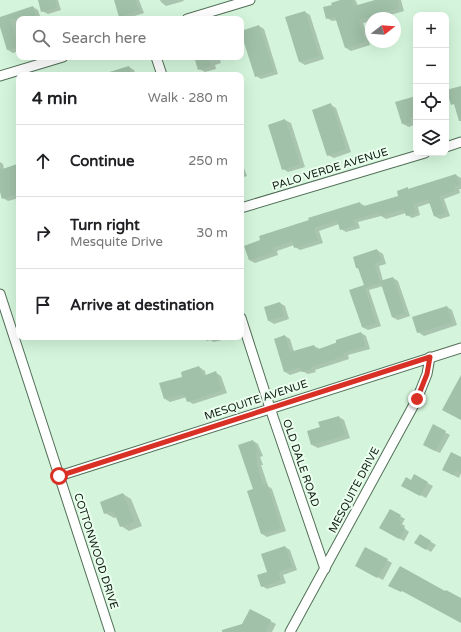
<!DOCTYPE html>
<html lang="en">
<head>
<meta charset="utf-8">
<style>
  body { margin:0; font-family:"Varela Round",sans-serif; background:#f2f2f2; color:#202124 }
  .controls { position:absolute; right:12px; top:12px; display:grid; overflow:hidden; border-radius:8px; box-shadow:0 4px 16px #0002 }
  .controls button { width:36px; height:36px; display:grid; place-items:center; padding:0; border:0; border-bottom:1px solid #e0e0e0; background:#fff; color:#202124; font:20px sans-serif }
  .compass { position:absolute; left:365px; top:12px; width:36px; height:36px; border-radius:50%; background:#fff; box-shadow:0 4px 16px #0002; rotate:73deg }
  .stop { position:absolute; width:12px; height:12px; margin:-9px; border:3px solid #d93025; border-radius:50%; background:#fff }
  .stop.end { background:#d93025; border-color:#fff; box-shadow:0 1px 4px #0008 }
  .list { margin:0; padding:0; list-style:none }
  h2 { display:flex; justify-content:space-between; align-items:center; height:52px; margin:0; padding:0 16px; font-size:17px }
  h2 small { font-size:13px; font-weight:400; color:#757577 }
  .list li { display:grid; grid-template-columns:26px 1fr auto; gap:12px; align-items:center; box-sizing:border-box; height:72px; padding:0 16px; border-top:1px solid #e0e0e0 }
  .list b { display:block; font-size:15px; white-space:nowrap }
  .list p { margin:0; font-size:13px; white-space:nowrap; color:#757577 }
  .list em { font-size:13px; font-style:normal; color:#757577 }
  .icon { flex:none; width:22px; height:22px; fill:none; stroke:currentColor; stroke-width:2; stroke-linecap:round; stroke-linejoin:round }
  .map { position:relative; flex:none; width:461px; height:632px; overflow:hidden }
  .search { position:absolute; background:#fff; box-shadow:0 4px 16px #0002; left:16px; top:16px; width:228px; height:44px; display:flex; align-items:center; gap:10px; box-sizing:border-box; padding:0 14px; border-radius:8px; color:#757577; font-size:15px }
  .panel { position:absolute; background:#fff; box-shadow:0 4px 16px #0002; left:16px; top:72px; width:228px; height:268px; border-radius:8px }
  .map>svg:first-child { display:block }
</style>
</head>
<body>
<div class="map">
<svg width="461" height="632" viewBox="0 0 461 632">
  <rect width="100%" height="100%" fill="#d4f5db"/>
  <g fill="#0003">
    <polygon points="39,0 58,0 61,10 48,14 42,11"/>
    <polygon points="115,0 139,0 144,13 125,19 120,16"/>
    <polygon points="160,0 183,0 184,1 166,6 161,2"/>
    <polygon points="343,0 355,0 356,1 358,6 379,0 401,0 404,11 380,18 371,18 371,21 363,23 370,45 351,51 346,48 338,20 332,21 327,18 333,5"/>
    <polygon points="33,7 38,10 41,19 19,19 19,51 13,53 8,50 0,24 0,18"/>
    <polygon points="305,12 310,15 324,59 305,65 300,62 287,17"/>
    <polygon points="259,26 264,29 278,74 261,79 256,76"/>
    <polygon points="195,57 219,57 221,63 215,65 216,69 205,72 199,69"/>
    <polygon points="129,67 134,70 136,75 96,75 103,73 106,74"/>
    <polygon points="416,97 416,124 409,127 403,124"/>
    <polygon points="331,105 336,108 351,152 334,158 328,155"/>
    <polygon points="285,120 291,123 305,167 288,172 283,169 269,125"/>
    <polygon points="241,160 247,176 241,178"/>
    <polygon points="0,162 3,164 4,169 17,165 19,166 19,198 8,201 3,198 0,189"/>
    <polygon points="456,175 461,178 461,189 459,189 460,193 444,199 450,216 440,219 434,216 430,203 418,207 420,215 412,218 407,215 406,213 386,219 381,216 358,222 360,228 346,232 341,229 339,224 319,231 323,243 300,250 295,247 294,245 277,251 278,255 255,263 249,260 245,246 360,203 365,206 399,197 408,189 410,190"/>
    <polygon points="377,250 383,254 386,264 379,266 383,281 393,278 398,281 410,316 398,320 392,317 383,286 369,290 381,326 368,330 362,327 364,286 366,287 360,270 357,268"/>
    <polygon points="280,303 285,306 289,319 274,324 269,321"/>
    <polygon points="447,307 452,310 457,325 424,336 418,332"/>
    <polygon points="361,333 366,336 370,349 348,355 349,359 315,370 316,372 308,374 302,371 290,375 285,372 285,336 290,339 294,352 314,346 320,349"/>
    <polygon points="202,337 221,337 222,340 214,342 210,340 207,341"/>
    <polygon points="199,367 205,371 206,376 216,373 221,376 227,393 193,404 188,401 187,397 170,402 165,399 183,377"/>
    <polygon points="339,417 344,420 350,438 318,448 312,445 321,428"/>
    <polygon points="434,426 450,435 440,453 429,448"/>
    <polygon points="253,441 258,444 263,456 260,457 263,465 261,465 268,486 272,489 286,531 267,537 262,534 254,490"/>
    <polygon points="461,458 461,473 459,478 449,473"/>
    <polygon points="414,476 433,486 426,498 403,486 411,481"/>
    <polygon points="123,494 131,499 142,526 129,531 121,526 117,517 114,518 105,513"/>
    <polygon points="390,510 405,519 402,524 405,526 404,528 409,532 404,541 380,528"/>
    <polygon points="420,535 436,545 431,552 416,543"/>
    <polygon points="285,547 290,550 297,570 283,575 286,583 267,589 262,586 268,573"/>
    <polygon points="366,548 392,563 383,580 356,566"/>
    <polygon points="250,610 276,624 272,632 227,632 243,625"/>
  </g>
  <g fill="#a1c1a8">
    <polygon points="38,0 55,0 57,7 41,12"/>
    <polygon points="114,0 135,0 139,10 119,17"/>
    <polygon points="340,0 352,0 354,6 375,0 397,0 399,8 358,20 365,42 345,48 335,17 326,19 323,7 332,5 331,3"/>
    <polygon points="33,6 37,19 10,19 18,47 7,50 0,27 0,17"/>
    <polygon points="305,11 319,56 299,62 285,17"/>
    <polygon points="259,25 274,71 255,77 241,33 241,31"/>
    <polygon points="194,57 208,57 211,66 198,70"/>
    <polygon points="129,66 132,75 106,75 106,73"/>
    <polygon points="461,86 461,121 459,121 454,104 451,105 446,90"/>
    <polygon points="416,96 416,116 410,118 411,122 402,124 395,102"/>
    <polygon points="331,103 346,149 327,156 312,110"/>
    <polygon points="285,119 300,164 282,170 268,125"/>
    <polygon points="17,164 19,170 19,193 2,199 0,192 0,170"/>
    <polygon points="456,174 459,185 454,186 455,191 439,196 445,213 434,216 428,199 413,204 415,213 406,216 404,209 380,216 379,212 353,220 355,225 340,230 337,220 314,228 318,240 294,248 292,241 272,248 274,252 249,260 244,246 260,240 259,236 309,220 308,218 360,202 361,207 398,196 397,191 408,187 408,189"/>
    <polygon points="377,249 381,261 374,263 380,283 365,288 358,268 356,268 353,257"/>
    <polygon points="393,277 405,313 392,317 380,281"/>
    <polygon points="364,285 376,323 362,327 349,290"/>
    <polygon points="280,302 284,316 268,321 264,307"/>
    <polygon points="447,306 452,322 417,333 412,317"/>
    <polygon points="361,332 365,346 343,353 344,356 310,367 311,369 302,372 300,367 284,372 274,339 285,335 290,352 314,345 316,350 336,343 336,340"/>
    <polygon points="199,366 203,376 216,371 222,390 187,402 184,394 164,399 159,383 182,377 181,372"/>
    <polygon points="461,375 461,420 442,410"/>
    <polygon points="339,416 345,435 311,445 307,431 320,427 318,422"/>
    <polygon points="433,424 446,431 435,451 423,445"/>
    <polygon points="253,440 258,453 255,454 258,462 256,462 263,485 267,484 281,528 261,534 247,491 253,489 238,445"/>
    <polygon points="451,452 461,457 461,473 456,470 453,475 442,470"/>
    <polygon points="414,474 428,482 420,496 401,486 406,477 411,480"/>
    <polygon points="123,493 134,522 120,527 113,510 104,514 100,502"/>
    <polygon points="390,509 401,515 398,520 401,522 399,525 405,528 399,539 379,528"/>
    <polygon points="420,534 431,541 426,550 414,543"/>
    <polygon points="285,546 292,567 278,572 281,580 261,587 257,575 267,572 261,554"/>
    <polygon points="365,547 388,559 377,578 355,566"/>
    <polygon points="400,566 445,591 446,590 461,598 461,623 402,591 401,592 388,586"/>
    <polygon points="250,609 271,620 265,632 222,632 222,630 242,624"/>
  </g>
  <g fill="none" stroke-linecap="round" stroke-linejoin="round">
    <defs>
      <g id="minor">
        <polyline points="187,19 250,0"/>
        <polyline points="156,57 162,75"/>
        <polyline points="0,76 63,57"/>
        <polyline points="446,147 461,142"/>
        <polyline points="241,208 425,153"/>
        <polyline points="0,294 110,632"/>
        <polyline points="241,318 270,408 325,569"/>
        <polyline points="59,476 461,348"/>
        <polyline points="290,632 417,399 427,374 430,357"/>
      </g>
    </defs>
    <use href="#minor" stroke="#526f58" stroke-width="11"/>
    <use href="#minor" stroke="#fff" stroke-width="9"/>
  </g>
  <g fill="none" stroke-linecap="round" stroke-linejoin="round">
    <polyline stroke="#d93025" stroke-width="5" points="59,476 430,357 427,374 417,399"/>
  </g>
  <g text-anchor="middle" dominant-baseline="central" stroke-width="4" stroke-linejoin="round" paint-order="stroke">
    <g font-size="11" fill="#0f1a11" stroke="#ebffee">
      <text transform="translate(330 169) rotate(-17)">PALO VERDE AVENUE</text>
      <text transform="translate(256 400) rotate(-18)">MESQUITE AVENUE</text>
      <text transform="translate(301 463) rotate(71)">OLD DALE ROAD</text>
      <text transform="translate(354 490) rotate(-62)">MESQUITE DRIVE</text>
      <text transform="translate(96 551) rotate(72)">COTTONWOOD DRIVE</text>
    </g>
  </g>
</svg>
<div class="controls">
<button>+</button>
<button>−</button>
<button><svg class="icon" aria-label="locate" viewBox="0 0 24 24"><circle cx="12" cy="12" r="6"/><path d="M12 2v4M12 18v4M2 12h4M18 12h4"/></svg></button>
<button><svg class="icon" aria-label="layers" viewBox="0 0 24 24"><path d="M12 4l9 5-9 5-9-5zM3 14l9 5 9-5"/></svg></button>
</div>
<svg class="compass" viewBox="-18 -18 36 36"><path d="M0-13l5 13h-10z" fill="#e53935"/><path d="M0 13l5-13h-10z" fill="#757577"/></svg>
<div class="stop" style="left:59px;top:476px"></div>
<div class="stop end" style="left:417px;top:399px"></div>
<div class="search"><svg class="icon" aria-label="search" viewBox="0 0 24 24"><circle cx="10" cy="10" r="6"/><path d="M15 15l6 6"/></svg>Search here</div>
<section class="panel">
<h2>4 min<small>Walk · 280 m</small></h2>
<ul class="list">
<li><svg class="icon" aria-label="ahead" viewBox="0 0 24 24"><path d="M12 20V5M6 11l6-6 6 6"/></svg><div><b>Continue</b></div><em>250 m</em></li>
<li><svg class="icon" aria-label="right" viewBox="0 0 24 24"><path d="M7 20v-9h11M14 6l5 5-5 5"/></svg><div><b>Turn right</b><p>Mesquite Drive</p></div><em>30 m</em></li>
<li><svg class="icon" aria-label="arrive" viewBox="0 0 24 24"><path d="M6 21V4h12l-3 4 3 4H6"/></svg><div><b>Arrive at destination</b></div></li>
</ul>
</section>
</div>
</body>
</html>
